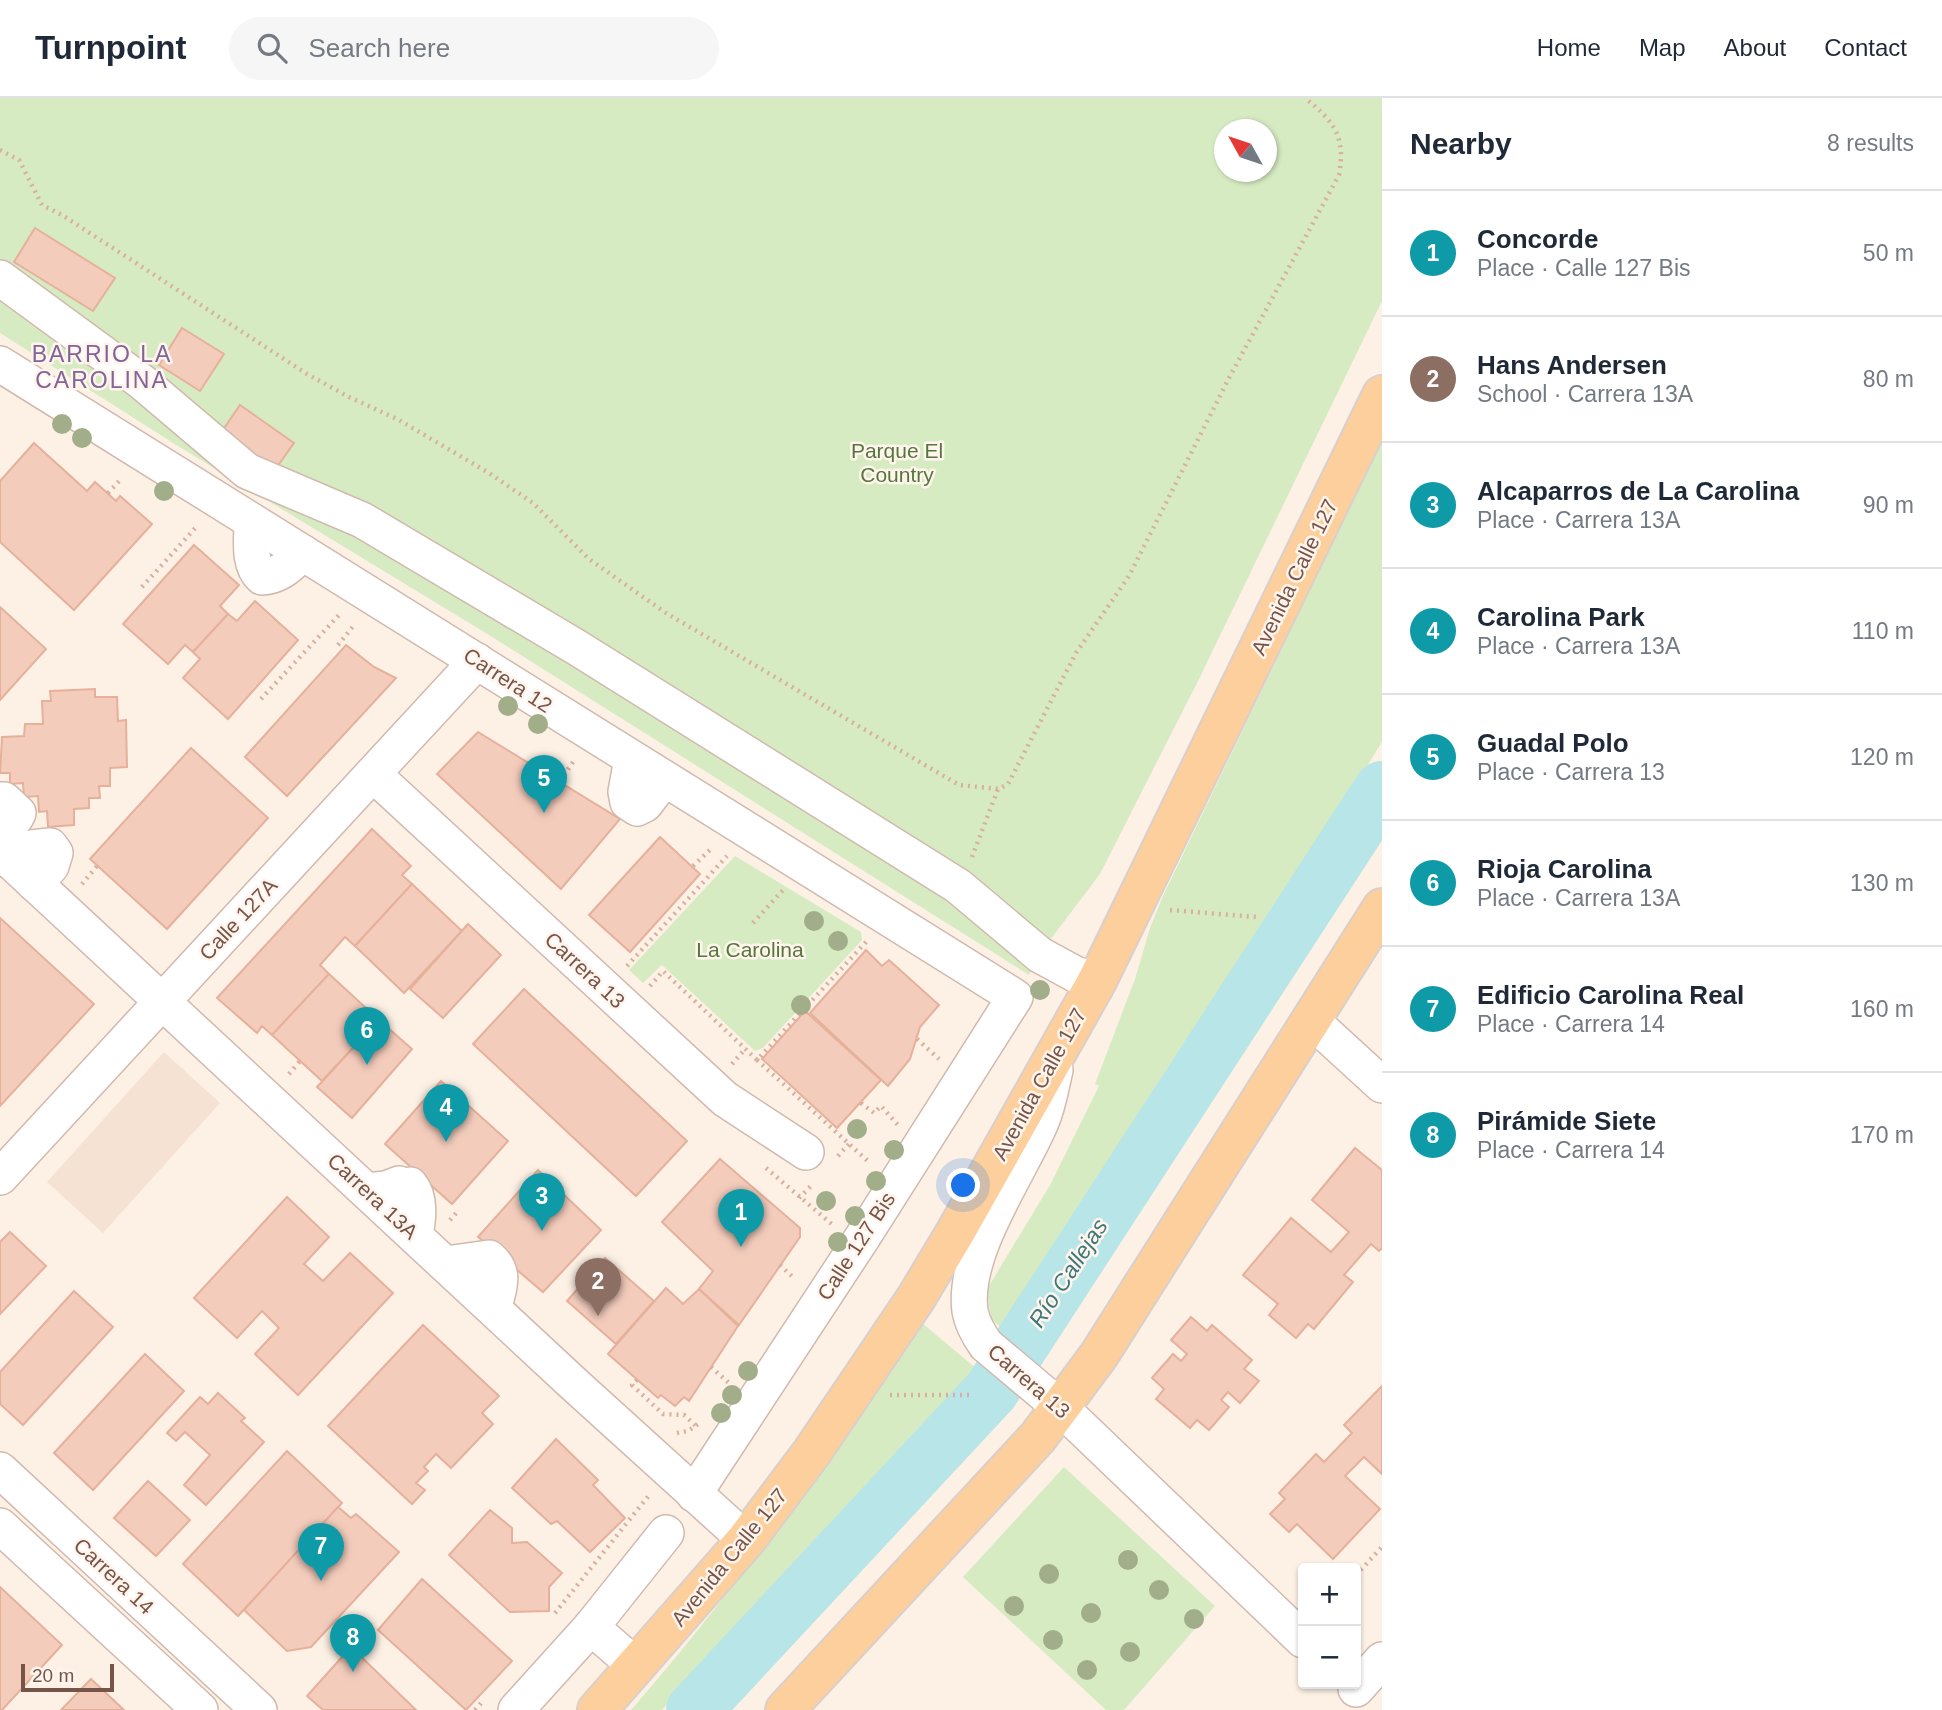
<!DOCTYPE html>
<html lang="en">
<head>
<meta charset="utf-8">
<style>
  body { margin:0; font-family:Helvetica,sans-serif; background:#f6f6f7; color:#1f2937 }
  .controls { position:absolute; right:21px; bottom:21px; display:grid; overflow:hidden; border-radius:7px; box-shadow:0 2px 5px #0004 }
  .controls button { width:63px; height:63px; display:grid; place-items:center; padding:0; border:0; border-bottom:2px solid #e0e1e3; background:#fff; color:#1f2937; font:35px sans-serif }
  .compass { position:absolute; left:1214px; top:21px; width:63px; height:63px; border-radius:50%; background:#fff; box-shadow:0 2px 5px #0004; rotate:310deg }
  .scale { position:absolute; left:21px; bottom:18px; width:93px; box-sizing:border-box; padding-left:7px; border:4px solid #775449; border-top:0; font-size:19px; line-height:24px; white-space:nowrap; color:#775449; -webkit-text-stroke:5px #fff5ec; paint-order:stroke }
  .you { position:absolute; left:964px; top:1088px; width:24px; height:24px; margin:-18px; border:5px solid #fff; border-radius:50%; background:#1a73e8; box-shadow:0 0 0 10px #1a73e833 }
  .badge { display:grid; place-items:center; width:46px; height:46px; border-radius:50%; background:#b45309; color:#fff; font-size:23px; font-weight:700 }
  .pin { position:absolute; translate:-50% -58px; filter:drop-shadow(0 2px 4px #0008) }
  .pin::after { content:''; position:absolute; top:37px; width:24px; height:21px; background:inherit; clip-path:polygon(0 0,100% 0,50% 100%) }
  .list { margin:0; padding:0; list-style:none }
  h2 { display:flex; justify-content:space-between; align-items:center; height:91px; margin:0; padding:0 28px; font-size:30px }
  h2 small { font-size:23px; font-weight:400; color:#747a83 }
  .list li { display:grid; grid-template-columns:46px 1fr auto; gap:21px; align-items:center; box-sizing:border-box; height:126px; padding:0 28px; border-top:2px solid #e0e1e3 }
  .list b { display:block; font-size:26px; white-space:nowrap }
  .list p { margin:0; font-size:23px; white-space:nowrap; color:#747a83 }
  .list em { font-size:23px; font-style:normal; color:#747a83 }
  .icon { flex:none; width:38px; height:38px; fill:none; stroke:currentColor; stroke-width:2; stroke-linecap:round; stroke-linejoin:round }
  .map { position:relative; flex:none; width:1382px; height:1612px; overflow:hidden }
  header { display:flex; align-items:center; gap:42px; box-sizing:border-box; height:98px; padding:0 35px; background:#fff; border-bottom:2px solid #e0e1e3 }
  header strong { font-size:33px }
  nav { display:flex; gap:38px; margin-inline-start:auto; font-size:24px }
  .search { width:490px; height:63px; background:#f6f6f7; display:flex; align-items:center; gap:18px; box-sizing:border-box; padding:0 24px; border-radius:38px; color:#747a83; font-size:26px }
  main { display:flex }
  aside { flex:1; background:#fff }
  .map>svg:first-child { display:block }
</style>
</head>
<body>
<header>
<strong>Turnpoint</strong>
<div class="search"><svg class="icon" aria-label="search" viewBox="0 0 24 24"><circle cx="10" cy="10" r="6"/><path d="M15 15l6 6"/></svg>Search here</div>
<nav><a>Home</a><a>Map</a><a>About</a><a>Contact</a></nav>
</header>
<main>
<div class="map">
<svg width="1382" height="1612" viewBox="0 0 1382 1612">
  <rect width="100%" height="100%" fill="#fdf1e5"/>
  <polygon fill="#f5e2d3" points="164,954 220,1005 103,1135 47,1084"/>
  <g fill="#d7ebc3" fill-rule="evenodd">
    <path d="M 0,0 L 1382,0 L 1382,203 L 1199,581 L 1100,776 L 1047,846 L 1029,877 L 489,537 L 173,345 L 0,235 ZM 1224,32 L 1266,32 L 1266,74 L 1224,74 Z"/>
    <polygon points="1382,342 1382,644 1068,1151 1008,1236 991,1221 987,1191 1050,1087 1099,988 1095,986 1135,881 1150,830 1163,798"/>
    <polygon points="735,758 861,834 862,842 763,950 755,953 662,867 643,885 629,872"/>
    <path d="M 922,1225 L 977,1271 L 662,1612 L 631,1612 C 738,1490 829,1357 922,1225 Z"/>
    <polygon points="1064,1369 1215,1508 1124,1612 1106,1612 963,1479"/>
  </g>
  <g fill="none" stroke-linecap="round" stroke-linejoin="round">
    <polyline stroke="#b8e5e7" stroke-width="56" points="694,1612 991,1293 1382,691"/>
  </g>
  <g fill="#f3ccbc" stroke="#e6b09b" stroke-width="2">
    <polygon points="35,130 115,180 93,213 14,164"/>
    <polygon points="182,230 224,256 200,293 159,267"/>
    <polygon points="240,307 294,345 269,380 216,342"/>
    <polygon points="34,345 87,393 95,384 116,403 120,398 152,426 74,512 0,444 0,383"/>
    <polygon points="194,447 239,487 220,508 228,516 193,554 185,547 168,566 123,526"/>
    <polygon points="255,503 298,542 228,621 183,580 200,561 193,554 228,516 237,523"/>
    <polygon points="0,509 46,551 0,602"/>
    <polygon points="346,547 374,569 396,580 287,698 245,659"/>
    <polygon points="95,591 95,599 117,599 118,623 126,622 127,669 110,670 110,688 99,688 100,700 89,700 89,710 74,711 74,727 48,729 47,713 39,714 38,698 24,699 23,685 10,686 10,675 0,675 2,639 24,638 25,626 43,626 42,603 51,603 50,593"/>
    <polygon points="478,634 620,721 561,791 437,676"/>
    <polygon points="191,650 268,720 167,831 90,761"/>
    <polygon points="372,731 411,768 402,777 412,786 355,848 345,839 320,867 329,876 272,937 262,928 257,935 217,900"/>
    <polygon points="660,739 700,776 630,854 589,817"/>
    <polygon points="412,786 462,833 404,895 355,848"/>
    <polygon points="0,820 94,906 0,1008"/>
    <polygon points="468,826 501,857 443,920 410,891"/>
    <polygon points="866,852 882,868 889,862 939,907 920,929 910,961 888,988 810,915"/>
    <polygon points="329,876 379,922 322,983 272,937"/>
    <polygon points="524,891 687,1043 636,1098 473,946"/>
    <polygon points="805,913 881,982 837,1030 762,961"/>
    <polygon points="379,922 412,951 352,1020 317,989"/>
    <polygon points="441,983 508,1043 452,1106 385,1046"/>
    <polygon points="1355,1050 1382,1072 1382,1150 1379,1153 1371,1146 1344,1177 1353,1184 1314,1231 1308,1226 1296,1240 1269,1217 1278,1206 1243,1177 1291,1120 1331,1154 1349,1134 1312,1102"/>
    <polygon points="720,1061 800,1130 800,1139 739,1227 699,1191 713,1173 662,1124"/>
    <polygon points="538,1072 601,1132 543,1194 478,1139"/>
    <polygon points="287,1099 329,1139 304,1166 323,1183 350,1155 393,1195 298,1297 255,1256 279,1230 262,1213 237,1240 194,1200"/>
    <polygon points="10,1134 46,1168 0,1216 0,1144"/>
    <polygon points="605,1160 654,1203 616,1246 567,1203"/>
    <polygon points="666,1190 683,1206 699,1191 738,1228 689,1303 684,1299 675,1308 661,1297 658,1300 608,1256"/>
    <polygon points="74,1193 113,1229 23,1327 0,1306 0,1274"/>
    <polygon points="1191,1219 1207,1233 1212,1227 1252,1262 1244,1271 1259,1283 1240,1305 1228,1294 1221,1302 1229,1309 1209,1332 1197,1322 1190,1330 1156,1301 1164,1291 1152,1280 1173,1256 1181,1263 1187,1256 1171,1242"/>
    <polygon points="423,1227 499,1298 482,1315 493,1326 451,1370 436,1356 424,1369 428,1373 416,1385 425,1392 412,1406 328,1328"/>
    <polygon points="145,1256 184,1293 93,1392 54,1355"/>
    <polygon points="1382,1288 1382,1376 1364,1359 1345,1378 1380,1411 1333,1461 1297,1426 1289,1434 1270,1416 1285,1401 1279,1395 1316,1356 1324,1364 1352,1335 1344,1327"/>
    <polygon points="218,1295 245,1320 241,1323 264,1344 206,1407 184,1387 210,1357 185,1334 176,1343 167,1335 200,1299 208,1306"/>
    <polygon points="556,1341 598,1382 593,1387 625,1420 590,1454 557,1423 551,1426 512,1390"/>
    <polygon points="287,1353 342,1405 238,1518 183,1466"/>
    <polygon points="148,1383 190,1422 156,1458 114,1420"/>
    <polygon points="338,1409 351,1420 356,1416 399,1454 311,1549 287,1553 244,1512"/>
    <polygon points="490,1412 512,1430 512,1445 527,1444 562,1475 549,1489 549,1513 510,1514 449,1457"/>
    <polygon points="422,1481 512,1563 466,1612 378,1532"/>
    <polygon points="0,1489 62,1547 2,1612 0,1612"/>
    <polygon points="351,1549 416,1612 323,1612 307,1598"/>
    <polygon points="91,1581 124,1612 61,1612"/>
  </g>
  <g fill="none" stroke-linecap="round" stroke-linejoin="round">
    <defs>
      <g id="minor">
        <polyline points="0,180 142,284 247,373 362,422 576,549 958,788 1040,857 1075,876 1097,883"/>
        <polyline points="0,266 1015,899 862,1140 694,1396"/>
        <path d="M 252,424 C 252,442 248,466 262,479 C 280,478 290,467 303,455"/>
        <polyline points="632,661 626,694 628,704 637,710 645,706 664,681"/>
        <polyline points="373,676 725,1001 806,1054"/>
        <polyline points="0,702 4,702 18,715 16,719 0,738"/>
        <polyline points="0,753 575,1287 746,1442"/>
        <polyline points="10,763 31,750 50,748 55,755 51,768 35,786"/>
        <polyline points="1311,922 1382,987"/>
        <path d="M 1055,972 C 1051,989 1048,1008 1041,1024 C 1019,1076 962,1154 970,1213 C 972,1225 979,1237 986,1247 L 1061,1310 L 1303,1542"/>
        <polyline points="0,1079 477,563"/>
        <path d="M 367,1093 L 386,1091 L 399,1086 L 401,1089 L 410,1087 C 421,1100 418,1121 415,1137"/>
        <path d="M 446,1166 L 489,1160 C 507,1175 498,1190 494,1210"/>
        <polyline points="0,1372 259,1612"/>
        <polyline points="0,1428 200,1612"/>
        <polyline points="591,1529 636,1568"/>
        <polyline points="1356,1591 1382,1562"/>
        <polyline points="516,1612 591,1529 666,1435"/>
      </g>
      <g id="major">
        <polyline points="597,1612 746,1442 812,1354 858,1286 916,1200 955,1135 1097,883 1382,297"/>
        <polyline points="785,1612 1038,1339 1099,1257 1382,810"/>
      </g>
    </defs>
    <use href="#minor" stroke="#d1b9ad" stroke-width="38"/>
    <use href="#major" stroke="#d9cfcc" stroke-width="42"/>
    <g stroke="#d8af9e" stroke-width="4.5" stroke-dasharray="2 5" stroke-linecap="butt">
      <path d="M 0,52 L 19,62 L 42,107 L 62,117 L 307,276 L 349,299 L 399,322 L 489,375 L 533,405 L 589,461 L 666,515 L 959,687 L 998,691 L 1008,686 L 1076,555 L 1129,478 L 1229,280 L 1339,77 C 1346,39 1334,23 1305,0"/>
      <polyline points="108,395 122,380"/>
      <polyline points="142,489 198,427"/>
      <polyline points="338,547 355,526"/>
      <polyline points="261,601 339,517"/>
      <polyline points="560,683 575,661"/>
      <polyline points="972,759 998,691"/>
      <polyline points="693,768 713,749"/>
      <polyline points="82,786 97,768"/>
      <polyline points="1170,812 1256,819"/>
      <polyline points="753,825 783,792"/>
      <polyline points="627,868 727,758"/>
      <polyline points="650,888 663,873 757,962 866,844"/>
      <polyline points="917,941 939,961"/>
      <polyline points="757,962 870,1065"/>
      <polyline points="732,966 746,950"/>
      <polyline points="289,976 300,963"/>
      <polyline points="861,1005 874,1015 881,1008 898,1027"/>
      <polyline points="838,1058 849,1046"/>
      <polyline points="766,1070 834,1128"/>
      <polyline points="799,1100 811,1088"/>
      <polyline points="450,1122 459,1112"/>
      <polyline points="780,1167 795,1181"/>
      <polyline points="711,1269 729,1285"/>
      <polyline points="637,1282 632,1287 663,1316 684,1317 696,1328"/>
      <polyline points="890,1297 973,1297"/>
      <polyline points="677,1335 688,1333 698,1326"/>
      <polyline points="1356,1477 1382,1449"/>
      <polyline points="555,1515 650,1396"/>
      <polyline points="475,1612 483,1603"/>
    </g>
    <use href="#minor" stroke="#fff" stroke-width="35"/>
    <use href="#major" stroke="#fdcf9c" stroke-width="38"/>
  </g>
  <g fill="#a1ae89">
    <circle cx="62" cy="326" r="10"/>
    <circle cx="82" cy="340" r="10"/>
    <circle cx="164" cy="393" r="10"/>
    <circle cx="508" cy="608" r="10"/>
    <circle cx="538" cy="626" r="10"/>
    <circle cx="814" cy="823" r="10"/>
    <circle cx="838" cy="843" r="10"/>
    <circle cx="1040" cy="892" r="10"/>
    <circle cx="801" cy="907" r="10"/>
    <circle cx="857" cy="1031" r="10"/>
    <circle cx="894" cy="1052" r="10"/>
    <circle cx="876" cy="1083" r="10"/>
    <circle cx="826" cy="1103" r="10"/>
    <circle cx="855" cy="1118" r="10"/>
    <circle cx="838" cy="1144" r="10"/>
    <circle cx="748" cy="1273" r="10"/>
    <circle cx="732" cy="1297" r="10"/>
    <circle cx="721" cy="1315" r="10"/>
    <circle cx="1128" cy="1462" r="10"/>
    <circle cx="1049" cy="1476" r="10"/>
    <circle cx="1159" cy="1492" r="10"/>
    <circle cx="1014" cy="1508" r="10"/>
    <circle cx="1091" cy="1515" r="10"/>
    <circle cx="1194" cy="1521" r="10"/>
    <circle cx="1053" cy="1542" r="10"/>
    <circle cx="1130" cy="1554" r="10"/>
    <circle cx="1087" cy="1572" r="10"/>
  </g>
  <g text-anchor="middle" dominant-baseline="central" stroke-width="5" stroke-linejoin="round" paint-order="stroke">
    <g font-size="21" fill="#55773e" stroke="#fff5ec">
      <text x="897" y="352">Parque El<tspan x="897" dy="24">Country</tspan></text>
      <text x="750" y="851">La Carolina</text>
    </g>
    <g font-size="21" fill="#775449" stroke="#fff5ec">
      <text transform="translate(1294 479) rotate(-64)">Avenida Calle 127</text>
      <text transform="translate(508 582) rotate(33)">Carrera 12</text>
      <text transform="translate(238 821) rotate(-47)">Calle 127A</text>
      <text transform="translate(585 872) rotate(43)">Carrera 13</text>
      <text transform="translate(1039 986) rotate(-61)">Avenida Calle 127</text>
      <text transform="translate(373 1098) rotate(43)">Carrera 13A</text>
      <text transform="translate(856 1148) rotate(-57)">Calle 127 Bis</text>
      <text transform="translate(1029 1283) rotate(41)">Carrera 13</text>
      <text transform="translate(729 1459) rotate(-51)">Avenida Calle 127</text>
      <text transform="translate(114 1478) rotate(43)">Carrera 14</text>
    </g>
    <g font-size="23" letter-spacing="2" fill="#82649a" stroke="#fff5ec">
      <text x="102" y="256">BARRIO LA<tspan x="102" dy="26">CAROLINA</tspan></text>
    </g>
    <g font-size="23" font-style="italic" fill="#3c787c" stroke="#fff5ec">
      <text transform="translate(1068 1175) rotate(-57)">Río Callejas</text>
    </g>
  </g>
</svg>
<div class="controls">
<button>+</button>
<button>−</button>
</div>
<svg class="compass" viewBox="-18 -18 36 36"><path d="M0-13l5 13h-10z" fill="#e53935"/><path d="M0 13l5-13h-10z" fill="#747a83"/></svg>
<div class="scale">20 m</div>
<div class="you"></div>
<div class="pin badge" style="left:741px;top:1149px;background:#0f9aa8">1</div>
<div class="pin badge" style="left:598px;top:1218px;background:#8d6e63">2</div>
<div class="pin badge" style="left:542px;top:1133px;background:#0f9aa8">3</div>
<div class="pin badge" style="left:446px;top:1044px;background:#0f9aa8">4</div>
<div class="pin badge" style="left:544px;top:715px;background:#0f9aa8">5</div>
<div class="pin badge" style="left:367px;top:967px;background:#0f9aa8">6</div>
<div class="pin badge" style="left:321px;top:1483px;background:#0f9aa8">7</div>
<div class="pin badge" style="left:353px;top:1574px;background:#0f9aa8">8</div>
</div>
<aside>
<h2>Nearby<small>8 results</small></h2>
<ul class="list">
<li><span class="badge" style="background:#0f9aa8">1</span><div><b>Concorde</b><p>Place · Calle 127 Bis</p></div><em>50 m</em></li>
<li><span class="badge" style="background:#8d6e63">2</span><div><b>Hans Andersen</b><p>School · Carrera 13A</p></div><em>80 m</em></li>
<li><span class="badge" style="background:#0f9aa8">3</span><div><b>Alcaparros de La Carolina</b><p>Place · Carrera 13A</p></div><em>90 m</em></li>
<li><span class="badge" style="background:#0f9aa8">4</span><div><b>Carolina Park</b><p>Place · Carrera 13A</p></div><em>110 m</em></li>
<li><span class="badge" style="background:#0f9aa8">5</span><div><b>Guadal Polo</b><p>Place · Carrera 13</p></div><em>120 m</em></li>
<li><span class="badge" style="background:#0f9aa8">6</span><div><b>Rioja Carolina</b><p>Place · Carrera 13A</p></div><em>130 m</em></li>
<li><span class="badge" style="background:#0f9aa8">7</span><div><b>Edificio Carolina Real</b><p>Place · Carrera 14</p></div><em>160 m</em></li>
<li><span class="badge" style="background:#0f9aa8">8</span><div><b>Pirámide Siete</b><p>Place · Carrera 14</p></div><em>170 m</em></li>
</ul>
</aside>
</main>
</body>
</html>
